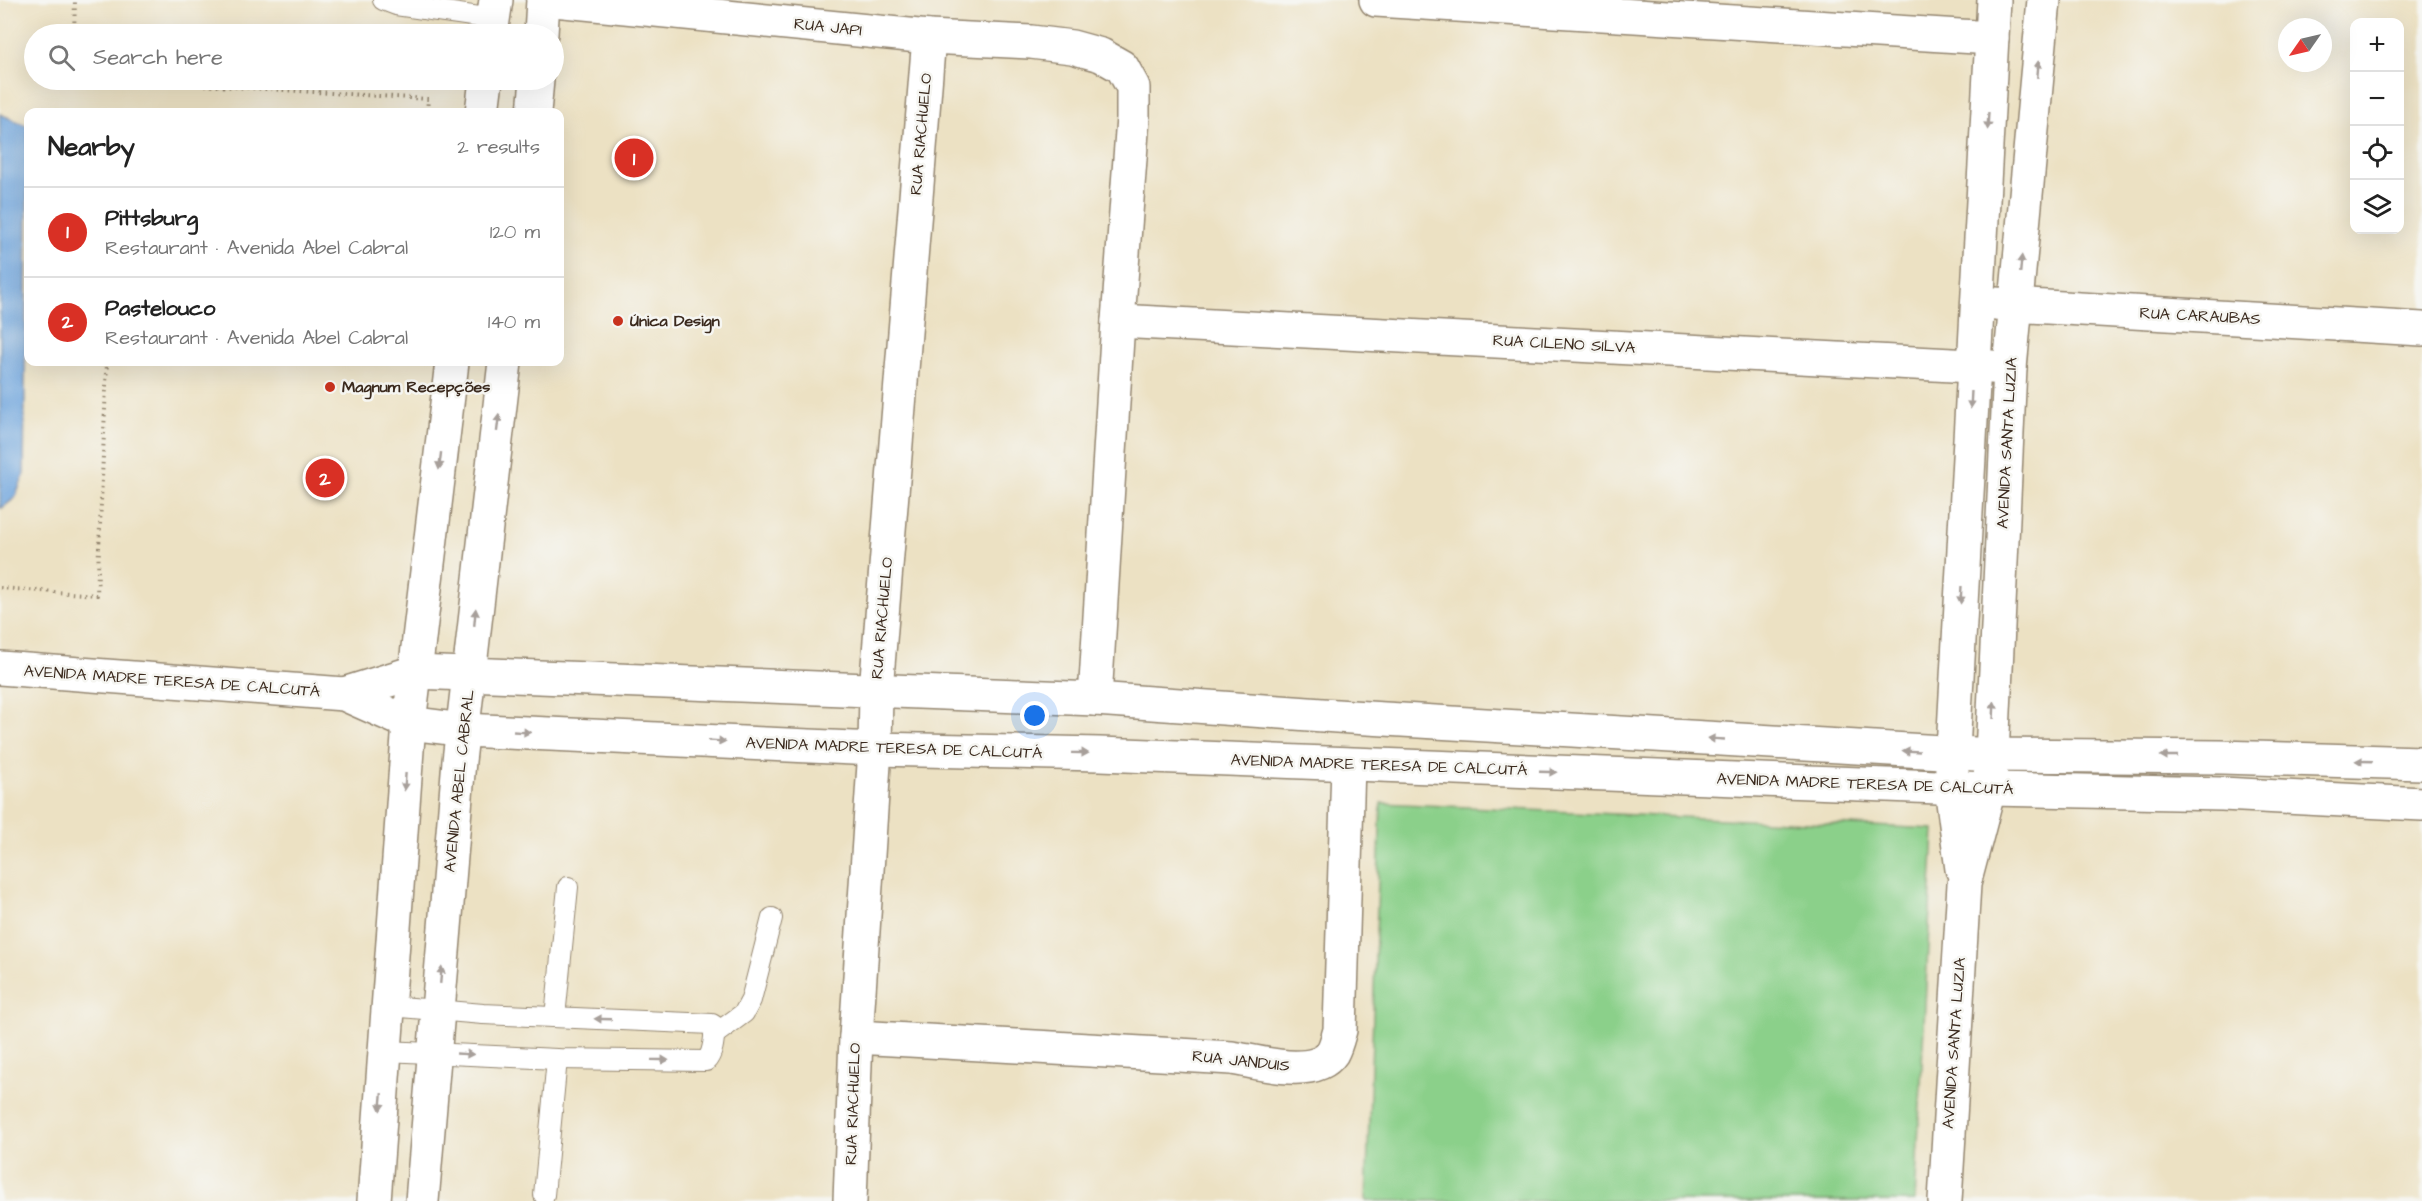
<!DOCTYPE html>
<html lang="en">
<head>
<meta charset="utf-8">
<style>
  body { margin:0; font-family:"Architects Daughter",sans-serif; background:#f2f2f2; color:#222 }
  .controls { position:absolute; right:18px; top:18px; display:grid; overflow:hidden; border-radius:12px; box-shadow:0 6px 24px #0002 }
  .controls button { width:54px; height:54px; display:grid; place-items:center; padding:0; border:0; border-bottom:2px solid #e0e0e0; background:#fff; color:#222; font:30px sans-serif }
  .compass { position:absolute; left:2278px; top:18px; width:54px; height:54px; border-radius:50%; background:#fff; box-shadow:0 6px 24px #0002; rotate:236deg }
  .you { position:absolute; left:1035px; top:716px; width:21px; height:21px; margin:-15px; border:4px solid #fff; border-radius:50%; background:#1a73e8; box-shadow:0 0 0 9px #1a73e833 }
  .badge { display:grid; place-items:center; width:39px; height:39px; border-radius:50%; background:#d93025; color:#fff; font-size:20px; font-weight:700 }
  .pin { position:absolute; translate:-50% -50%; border:3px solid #fff; box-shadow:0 2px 6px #0006 }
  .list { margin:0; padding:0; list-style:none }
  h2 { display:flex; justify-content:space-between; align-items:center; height:78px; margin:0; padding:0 24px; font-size:26px }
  h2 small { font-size:20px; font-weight:400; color:#767676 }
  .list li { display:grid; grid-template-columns:39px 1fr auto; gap:18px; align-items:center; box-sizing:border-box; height:90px; padding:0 24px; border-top:2px solid #e0e0e0 }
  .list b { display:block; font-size:22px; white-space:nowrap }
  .list p { margin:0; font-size:20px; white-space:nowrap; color:#767676 }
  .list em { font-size:20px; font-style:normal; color:#767676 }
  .icon { flex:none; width:33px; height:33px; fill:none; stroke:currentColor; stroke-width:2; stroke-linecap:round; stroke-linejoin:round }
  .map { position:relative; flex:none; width:2422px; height:1201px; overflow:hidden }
  .search { position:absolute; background:#fff; box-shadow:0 6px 24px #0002; left:24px; top:24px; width:540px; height:66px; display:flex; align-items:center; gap:15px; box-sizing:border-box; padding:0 21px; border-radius:33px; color:#767676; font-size:22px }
  .panel { position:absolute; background:#fff; box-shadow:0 6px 24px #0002; left:24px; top:108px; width:540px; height:258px; border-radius:12px }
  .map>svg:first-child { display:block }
</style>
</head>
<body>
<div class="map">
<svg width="2422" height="1201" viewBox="0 0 2422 1201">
  <rect width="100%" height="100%" fill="#f6f6f2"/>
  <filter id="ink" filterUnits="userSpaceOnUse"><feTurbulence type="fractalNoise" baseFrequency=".0167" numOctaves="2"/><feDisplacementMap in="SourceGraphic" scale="12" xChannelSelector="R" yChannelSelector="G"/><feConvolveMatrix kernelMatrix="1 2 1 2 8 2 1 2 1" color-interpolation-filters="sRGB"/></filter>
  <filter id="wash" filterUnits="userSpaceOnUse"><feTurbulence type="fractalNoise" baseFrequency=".008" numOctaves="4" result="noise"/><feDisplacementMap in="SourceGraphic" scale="24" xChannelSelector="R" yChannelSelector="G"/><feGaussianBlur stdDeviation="1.35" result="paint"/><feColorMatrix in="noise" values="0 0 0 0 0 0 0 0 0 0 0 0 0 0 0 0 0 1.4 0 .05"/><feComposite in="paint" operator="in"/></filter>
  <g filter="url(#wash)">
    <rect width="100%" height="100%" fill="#ece1c3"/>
    <polygon fill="#8bd08a" stroke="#637d54" stroke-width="1.5" points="1381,803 1934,829 1915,1201 1366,1201"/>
    <polygon fill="#6fa5dd" stroke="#55687e" stroke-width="1.5" points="0,114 28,126 24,475 15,498 2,508 0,508"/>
  </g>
  <g filter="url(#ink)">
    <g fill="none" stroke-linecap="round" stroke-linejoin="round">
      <defs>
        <g id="lane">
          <polyline points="383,0 396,5 493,19"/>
          <polyline points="555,1017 568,887"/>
          <polyline points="714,1035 744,1013 751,1000 772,918"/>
          <path d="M 386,1051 L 557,1059 L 706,1061 C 714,1053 714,1037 715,1026 L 712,1024 L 483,1014 L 389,1006"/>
          <polyline points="544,1195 557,1059"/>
        </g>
        <g id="street">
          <polyline points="554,0 929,37 1031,42 1072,47 1101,55 1122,67 1133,87 1133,118 1118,321 1095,699"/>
          <polyline points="1376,0 1992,38"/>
          <polyline points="1995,304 2422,329"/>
          <polyline points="1118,321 2010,368"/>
          <polyline points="0,668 344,694 409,723 464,730 875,749 1100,754 1989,789 2222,794 2422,804"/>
          <polyline points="344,694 415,672 1095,699 1351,717 1992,755 2221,757 2422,763"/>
          <polyline points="1962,869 1951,787 1994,0"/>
          <path d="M 856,1037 L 1232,1058 C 1258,1062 1315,1079 1332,1053 C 1336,1046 1338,1037 1340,1030 L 1348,765"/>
          <polyline points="850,1201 856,1037 875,749 876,690 929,37"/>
          <polyline points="1945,1201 1964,884 1989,789 1992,755 2010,368 2044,0"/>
        </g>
        <g id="secondary">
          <polyline points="491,34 496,0"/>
          <polyline points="541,34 543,0"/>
          <polyline points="482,112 486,80"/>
          <polyline points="534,112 537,80"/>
          <polyline points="374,1201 409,723 452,362"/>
          <polyline points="422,1201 459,761 505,362"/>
        </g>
      </defs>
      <use href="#lane" stroke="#948670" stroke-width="22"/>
      <use href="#street" stroke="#948670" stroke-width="36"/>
      <use href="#secondary" stroke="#948670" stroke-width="36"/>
      <g stroke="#948670" stroke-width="4" stroke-dasharray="1.5 4.5" stroke-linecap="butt">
        <polyline points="74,34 75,0"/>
        <polyline points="121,80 428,99 427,112"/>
        <polyline points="0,588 97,595 107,362"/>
      </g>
      <use href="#lane" stroke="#fff" stroke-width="20"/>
      <use href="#street" stroke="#fff" stroke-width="33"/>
      <use href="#secondary" stroke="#fff" stroke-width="33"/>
    </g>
    <defs><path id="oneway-solid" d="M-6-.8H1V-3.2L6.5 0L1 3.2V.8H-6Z" transform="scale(1.5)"/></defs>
    <g fill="#a79f9a">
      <use href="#oneway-solid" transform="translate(2038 69) rotate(-85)"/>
      <use href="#oneway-solid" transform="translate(1988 121) rotate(93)"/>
      <use href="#oneway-solid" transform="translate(2021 264) rotate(-85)"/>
      <use href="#oneway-solid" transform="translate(1971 400) rotate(93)"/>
      <use href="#oneway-solid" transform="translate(498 423) rotate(-83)"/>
      <use href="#oneway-solid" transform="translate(440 461) rotate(97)"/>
      <use href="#oneway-solid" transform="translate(1961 595) rotate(93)"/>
      <use href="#oneway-solid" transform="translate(475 617) rotate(-85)"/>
      <use href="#oneway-solid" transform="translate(1994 710) rotate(-87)"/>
      <use href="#oneway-solid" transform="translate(522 732) rotate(3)"/>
      <use href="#oneway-solid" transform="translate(1716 739) rotate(-177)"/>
      <use href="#oneway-solid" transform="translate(717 741) rotate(3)"/>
      <use href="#oneway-solid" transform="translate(1911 751) rotate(-177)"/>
      <use href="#oneway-solid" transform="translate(1080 753) rotate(1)"/>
      <use href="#oneway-solid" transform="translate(2169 756) rotate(-180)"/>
      <use href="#oneway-solid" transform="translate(2364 761) rotate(-178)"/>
      <use href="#oneway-solid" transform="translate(1548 772) rotate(2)"/>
      <use href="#oneway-solid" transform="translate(405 782) rotate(94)"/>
      <use href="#oneway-solid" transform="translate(441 975) rotate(-85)"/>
      <use href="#oneway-solid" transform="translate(603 1019) rotate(-178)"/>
      <use href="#oneway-solid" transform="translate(465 1054) rotate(3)"/>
      <use href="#oneway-solid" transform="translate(660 1060) rotate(1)"/>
      <use href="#oneway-solid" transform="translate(381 1102) rotate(95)"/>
    </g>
  </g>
  <g fill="#c8321e" stroke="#f6f6f2" stroke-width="2">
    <circle cx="618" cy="321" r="6"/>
    <circle cx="330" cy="387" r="6"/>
  </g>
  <g text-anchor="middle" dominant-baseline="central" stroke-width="5" stroke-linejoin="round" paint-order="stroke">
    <g font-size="16" fill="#3b2a1e" stroke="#f6f6f2">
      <text transform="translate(828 27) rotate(6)">RUA JAPI</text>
      <text transform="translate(921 134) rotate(-85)">RUA RIACHUELO</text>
      <text transform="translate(2200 316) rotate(3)">RUA CARAUBAS</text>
      <text transform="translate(1564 344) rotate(3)">RUA CILENO SILVA</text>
      <text transform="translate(2007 443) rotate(-87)">AVENIDA SANTA LUZIA</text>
      <text transform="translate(882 618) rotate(-85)">RUA RIACHUELO</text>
      <text transform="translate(172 681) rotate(4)">AVENIDA MADRE TERESA DE CALCUTÁ</text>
      <text transform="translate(894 748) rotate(2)">AVENIDA MADRE TERESA DE CALCUTÁ</text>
      <text transform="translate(1379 765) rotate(2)">AVENIDA MADRE TERESA DE CALCUTÁ</text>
      <text transform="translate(459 781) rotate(-84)">AVENIDA ABEL CABRAL</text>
      <text transform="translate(1865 784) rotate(2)">AVENIDA MADRE TERESA DE CALCUTÁ</text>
      <text transform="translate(1954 1043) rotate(-86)">AVENIDA SANTA LUZIA</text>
      <text transform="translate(1241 1061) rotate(6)">RUA JANDUIS</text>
      <text transform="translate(853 1104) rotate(-88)">RUA RIACHUELO</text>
    </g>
    <g font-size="16" font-weight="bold" fill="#3b2a1e" stroke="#f6f6f2" text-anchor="start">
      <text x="630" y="321">Única Design</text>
      <text x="342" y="387">Magnum Recepções</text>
    </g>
  </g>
</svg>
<div class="controls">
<button>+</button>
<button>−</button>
<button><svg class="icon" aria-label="locate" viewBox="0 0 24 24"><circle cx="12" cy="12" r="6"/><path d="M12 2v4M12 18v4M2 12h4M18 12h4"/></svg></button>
<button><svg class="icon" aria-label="layers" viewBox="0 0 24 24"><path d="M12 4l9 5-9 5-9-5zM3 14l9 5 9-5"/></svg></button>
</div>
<svg class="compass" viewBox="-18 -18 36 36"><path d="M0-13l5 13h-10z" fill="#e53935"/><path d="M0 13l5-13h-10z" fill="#767676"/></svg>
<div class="you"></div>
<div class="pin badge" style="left:634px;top:158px">1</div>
<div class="pin badge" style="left:325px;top:478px">2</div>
<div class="search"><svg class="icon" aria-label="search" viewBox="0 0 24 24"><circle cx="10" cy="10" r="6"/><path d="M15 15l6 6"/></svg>Search here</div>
<section class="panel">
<h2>Nearby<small>2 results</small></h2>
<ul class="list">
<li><span class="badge">1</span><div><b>Pittsburg</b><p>Restaurant · Avenida Abel Cabral</p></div><em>120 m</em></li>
<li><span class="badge">2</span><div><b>Pastelouco</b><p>Restaurant · Avenida Abel Cabral</p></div><em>140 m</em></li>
</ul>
</section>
</div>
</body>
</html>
